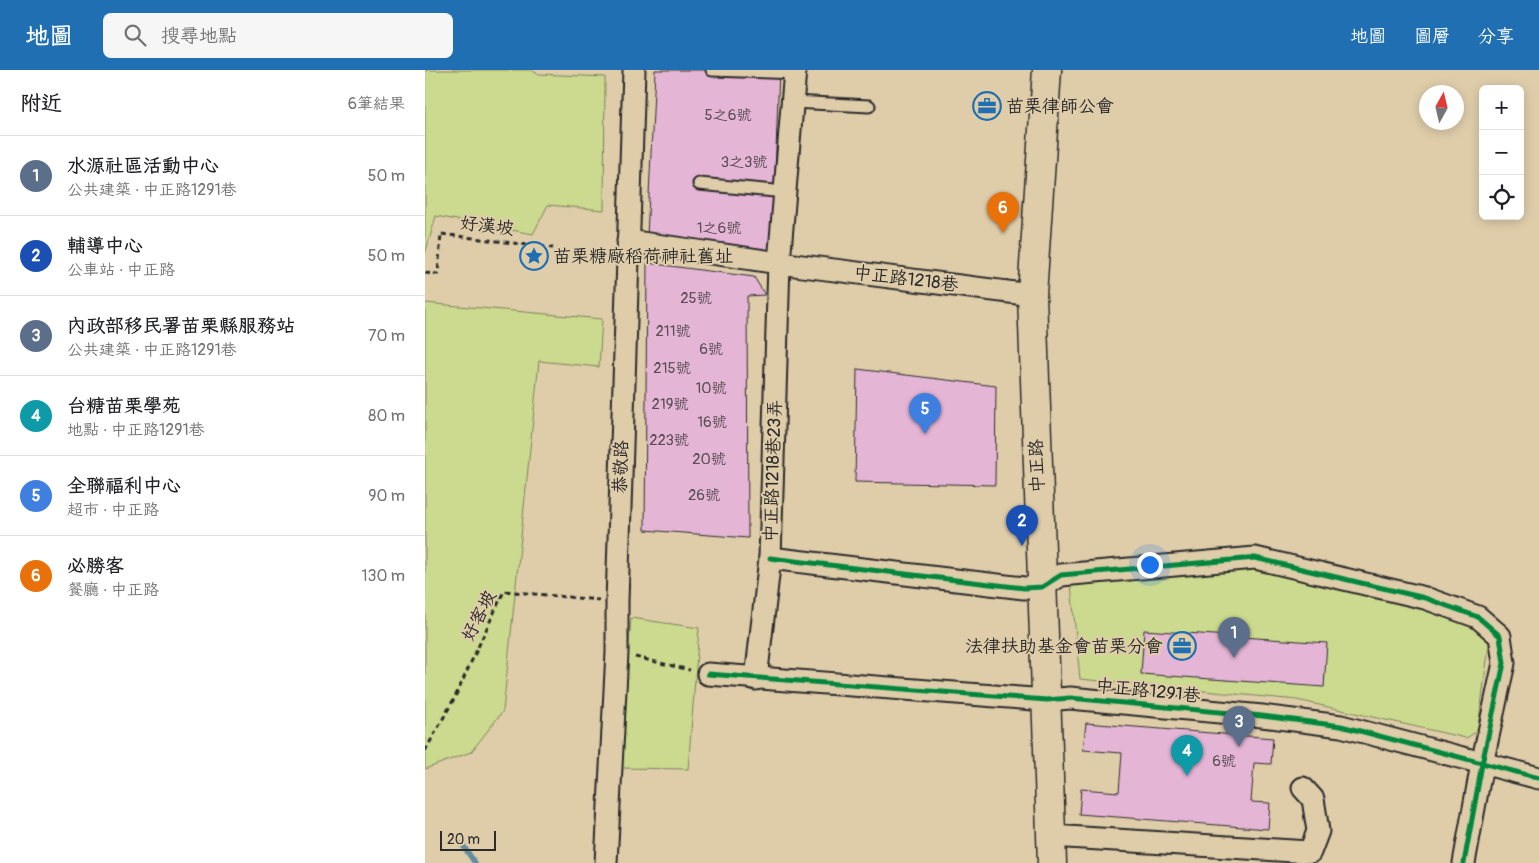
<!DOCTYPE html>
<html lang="zh-TW">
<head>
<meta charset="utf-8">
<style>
  body { margin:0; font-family:Pangolin,"LXGW WenKai TC",sans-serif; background:#f6f6f6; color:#202124 }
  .controls { position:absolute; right:15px; top:15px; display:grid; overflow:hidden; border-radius:8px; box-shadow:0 2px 12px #0003 }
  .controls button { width:45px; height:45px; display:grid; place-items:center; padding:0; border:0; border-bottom:1px solid #e0e0e0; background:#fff; color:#202124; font:25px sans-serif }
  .compass { position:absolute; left:994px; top:15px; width:45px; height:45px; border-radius:50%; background:#fff; box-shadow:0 2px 12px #0003; rotate:8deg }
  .scale { position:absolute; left:15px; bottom:12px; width:56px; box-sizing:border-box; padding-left:5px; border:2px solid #2b2b2b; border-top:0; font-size:14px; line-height:18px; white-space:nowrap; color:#2b2b2b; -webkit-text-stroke:4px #dfcdaa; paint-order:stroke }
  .you { position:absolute; left:724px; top:494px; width:18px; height:18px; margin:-12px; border:4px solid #fff; border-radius:50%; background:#1a73e8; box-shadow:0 0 0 8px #1a73e833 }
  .badge { display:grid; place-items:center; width:32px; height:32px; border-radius:50%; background:#1f6fb2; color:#fff; font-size:16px; font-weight:700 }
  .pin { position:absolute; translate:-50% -41px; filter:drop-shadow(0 1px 2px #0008) }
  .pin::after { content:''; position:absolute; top:26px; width:18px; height:15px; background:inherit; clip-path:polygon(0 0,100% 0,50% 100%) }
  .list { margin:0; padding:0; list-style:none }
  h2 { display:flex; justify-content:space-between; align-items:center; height:65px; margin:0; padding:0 20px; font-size:21px }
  h2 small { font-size:16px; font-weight:400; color:#757577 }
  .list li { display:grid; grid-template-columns:32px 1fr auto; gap:15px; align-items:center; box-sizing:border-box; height:80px; padding:0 20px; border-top:1px solid #e0e0e0 }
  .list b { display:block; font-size:19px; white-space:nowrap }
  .list p { margin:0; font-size:16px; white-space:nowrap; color:#757577 }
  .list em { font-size:16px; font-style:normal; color:#757577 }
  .icon { flex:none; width:28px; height:28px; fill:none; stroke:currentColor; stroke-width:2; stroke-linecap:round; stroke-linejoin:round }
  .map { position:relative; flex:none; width:1114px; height:793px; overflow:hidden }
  header { display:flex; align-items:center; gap:30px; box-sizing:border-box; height:70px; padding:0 25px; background:#1f6fb2; color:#fff }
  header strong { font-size:24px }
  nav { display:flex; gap:28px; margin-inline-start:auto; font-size:18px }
  .search { width:350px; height:45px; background:#f6f6f6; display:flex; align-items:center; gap:12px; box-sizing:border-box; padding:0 18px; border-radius:8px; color:#757577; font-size:19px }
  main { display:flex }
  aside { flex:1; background:#fff }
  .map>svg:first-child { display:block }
</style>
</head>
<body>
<header>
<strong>地圖</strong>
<div class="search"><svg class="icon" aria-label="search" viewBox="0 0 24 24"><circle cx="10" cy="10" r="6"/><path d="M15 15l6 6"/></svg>搜尋地點</div>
<nav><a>地圖</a><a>圖層</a><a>分享</a></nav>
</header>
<main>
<aside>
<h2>附近<small>6筆結果</small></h2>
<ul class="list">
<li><span class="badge" style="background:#5c6f8a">1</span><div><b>水源社區活動中心</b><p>公共建築 · 中正路1291巷</p></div><em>50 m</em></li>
<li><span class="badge" style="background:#1a4fb4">2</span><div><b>輔導中心</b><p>公車站 · 中正路</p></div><em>50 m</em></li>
<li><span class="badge" style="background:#5c6f8a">3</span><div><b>內政部移民署苗栗縣服務站</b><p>公共建築 · 中正路1291巷</p></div><em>70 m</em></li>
<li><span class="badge" style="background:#0f9aa8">4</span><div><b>台糖苗栗學苑</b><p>地點 · 中正路1291巷</p></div><em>80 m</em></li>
<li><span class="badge" style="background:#3f7fe0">5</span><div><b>全聯福利中心</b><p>超市 · 中正路</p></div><em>90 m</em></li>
<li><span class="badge" style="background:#e8710a">6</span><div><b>必勝客</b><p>餐廳 · 中正路</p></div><em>130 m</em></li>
</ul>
</aside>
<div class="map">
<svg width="1114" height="793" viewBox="0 0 1114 793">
  <rect width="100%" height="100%" fill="#dfcdaa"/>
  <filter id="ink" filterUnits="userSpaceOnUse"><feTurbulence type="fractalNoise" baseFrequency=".02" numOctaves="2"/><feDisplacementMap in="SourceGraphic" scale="10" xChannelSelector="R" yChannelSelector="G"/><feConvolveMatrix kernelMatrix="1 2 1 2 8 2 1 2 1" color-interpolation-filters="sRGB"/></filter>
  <g filter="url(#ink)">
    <g fill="#cbda8e" stroke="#7b825c">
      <polygon points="0,0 106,0 113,4 180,7 179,140 123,135 108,164 11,146 0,184"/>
      <polygon points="0,233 177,249 174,297 114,291 78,641 46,682 0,699"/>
      <polygon points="809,491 1043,541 1065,567 1053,658 1048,664 1041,668 872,630 655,609 646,514"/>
      <polygon points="206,548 274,558 263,699 194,698"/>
    </g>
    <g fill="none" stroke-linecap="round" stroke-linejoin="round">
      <polyline stroke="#648a9e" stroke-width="5.5" points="37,774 50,793"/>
    </g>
    <g fill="#e5b5d6" stroke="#2b2b2b">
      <polygon points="230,0 354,0 347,186 222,167"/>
      <polygon points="222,193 329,207 340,225 322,226 323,468 220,460"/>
      <polygon points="432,299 571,316 570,415 430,412"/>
      <polygon points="719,560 902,573 899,617 716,604"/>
      <polygon points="661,653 848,668 846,694 829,693 826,732 845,733 843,759 654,744 656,719 694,722 697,683 658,680"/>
    </g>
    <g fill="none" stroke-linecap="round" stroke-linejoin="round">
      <defs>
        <g id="lane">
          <polyline points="287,0 370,3"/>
          <polyline points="368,32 444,36"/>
          <polyline points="274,114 360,122"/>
        </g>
        <g id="street">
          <polyline points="203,171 354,193 607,225"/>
          <polyline points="345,488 599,518 617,517 636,505 830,488 1000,528 1053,547 1075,566 1079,593 1057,694 1039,793"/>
          <polyline points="283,604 622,630 645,628 837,646 916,656 1114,708"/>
          <polyline points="331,609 345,488 354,193 370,0"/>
          <polyline points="626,766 885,782 893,761 888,729 878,718"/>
          <polyline points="181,793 192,582 192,532 209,0"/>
        </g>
        <polyline id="secondary" points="622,0 607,225 627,793"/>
      </defs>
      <use href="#lane" stroke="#2b2b2b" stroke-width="15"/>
      <use href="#street" stroke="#2b2b2b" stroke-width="25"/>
      <use href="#secondary" stroke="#2b2b2b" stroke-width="31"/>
      <g stroke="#2b2b2b" stroke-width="3" stroke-dasharray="5 4" stroke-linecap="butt">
        <polyline points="0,203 13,204 16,164 128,178"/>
        <polyline points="210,587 265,600"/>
        <polyline points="0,681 30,627 79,521 174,530"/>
      </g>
      <use href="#lane" stroke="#dfcdaa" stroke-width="11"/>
      <use href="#street" stroke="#dfcdaa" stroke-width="21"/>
      <use href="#secondary" stroke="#dfcdaa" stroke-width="28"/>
      <defs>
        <g id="cycleway">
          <polyline points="345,488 599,518 617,517 636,505 830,488 1000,528 1053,547 1075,566 1079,593 1057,694 1039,793"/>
          <polyline points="283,604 622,630 645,628 837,646 916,656 1114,708"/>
        </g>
      </defs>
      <use href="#cycleway" stroke="#dfcdaa" stroke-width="8"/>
      <use href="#cycleway" stroke="#00873e" stroke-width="5"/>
    </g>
  </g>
  <defs>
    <symbol id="office-ring" viewBox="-11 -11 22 22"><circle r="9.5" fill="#dfcdaa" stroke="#1f6fb2" stroke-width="1.5"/><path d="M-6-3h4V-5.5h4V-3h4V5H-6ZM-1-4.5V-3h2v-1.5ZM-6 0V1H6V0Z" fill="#1f6fb2"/></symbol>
    <symbol id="sight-ring" viewBox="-11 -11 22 22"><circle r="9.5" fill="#dfcdaa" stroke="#1f6fb2" stroke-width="1.5"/><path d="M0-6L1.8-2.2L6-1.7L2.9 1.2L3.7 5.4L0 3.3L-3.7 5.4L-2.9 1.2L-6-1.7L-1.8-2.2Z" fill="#1f6fb2"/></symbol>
  </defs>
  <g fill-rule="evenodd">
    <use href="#office-ring" x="546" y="20" width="32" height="32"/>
    <use href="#sight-ring" x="93" y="170" width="32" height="32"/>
    <use href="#office-ring" x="741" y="560" width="32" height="32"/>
  </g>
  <g text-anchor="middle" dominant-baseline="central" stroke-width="4" stroke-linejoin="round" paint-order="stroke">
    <g font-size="15" fill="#5a4e56">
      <text x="303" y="45">5之6號</text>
      <text x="319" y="92">3之3號</text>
      <text x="294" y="158">1之6號</text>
      <text x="271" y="228">25號</text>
      <text x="248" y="261">211號</text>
      <text x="286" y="279">6號</text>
      <text x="247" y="298">215號</text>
      <text x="286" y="318">10號</text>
      <text x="245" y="334">219號</text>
      <text x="287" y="352">16號</text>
      <text x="244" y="370">223號</text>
      <text x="284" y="389">20號</text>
      <text x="279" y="425">26號</text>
      <text x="799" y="691">6號</text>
    </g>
    <g font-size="18" fill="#2b2b2b" stroke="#dfcdaa" text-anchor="start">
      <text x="581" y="36">苗栗律師公會</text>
      <text x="128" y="186">苗栗糖廠稻荷神社舊址</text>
      <text x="738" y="576" text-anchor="end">法律扶助基金會苗栗分會</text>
    </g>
    <g font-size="18" fill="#2b2b2b" stroke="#dfcdaa">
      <text transform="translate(62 156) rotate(7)">好漢坡</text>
      <text transform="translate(481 209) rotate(7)">中正路1218巷</text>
      <text transform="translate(612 396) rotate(-92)">中正路</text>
      <text transform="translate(196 397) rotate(-88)">恭敬路</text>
      <text transform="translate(348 401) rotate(-88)">中正路1218巷23弄</text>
      <text transform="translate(54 546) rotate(-63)">好客坡</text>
      <text transform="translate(723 621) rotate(6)">中正路1291巷</text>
    </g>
  </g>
</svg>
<div class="controls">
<button>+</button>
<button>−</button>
<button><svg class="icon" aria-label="locate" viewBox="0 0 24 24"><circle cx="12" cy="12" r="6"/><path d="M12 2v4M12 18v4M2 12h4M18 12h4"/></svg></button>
</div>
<svg class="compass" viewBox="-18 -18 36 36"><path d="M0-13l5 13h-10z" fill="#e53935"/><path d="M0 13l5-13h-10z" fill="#757577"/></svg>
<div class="scale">20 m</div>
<div class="you"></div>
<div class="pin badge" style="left:809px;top:588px;background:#5c6f8a">1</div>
<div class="pin badge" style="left:597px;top:476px;background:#1a4fb4">2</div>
<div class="pin badge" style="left:814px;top:677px;background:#5c6f8a">3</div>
<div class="pin badge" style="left:762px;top:706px;background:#0f9aa8">4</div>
<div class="pin badge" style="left:500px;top:364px;background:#3f7fe0">5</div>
<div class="pin badge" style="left:578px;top:163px;background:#e8710a">6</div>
</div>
</main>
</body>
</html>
